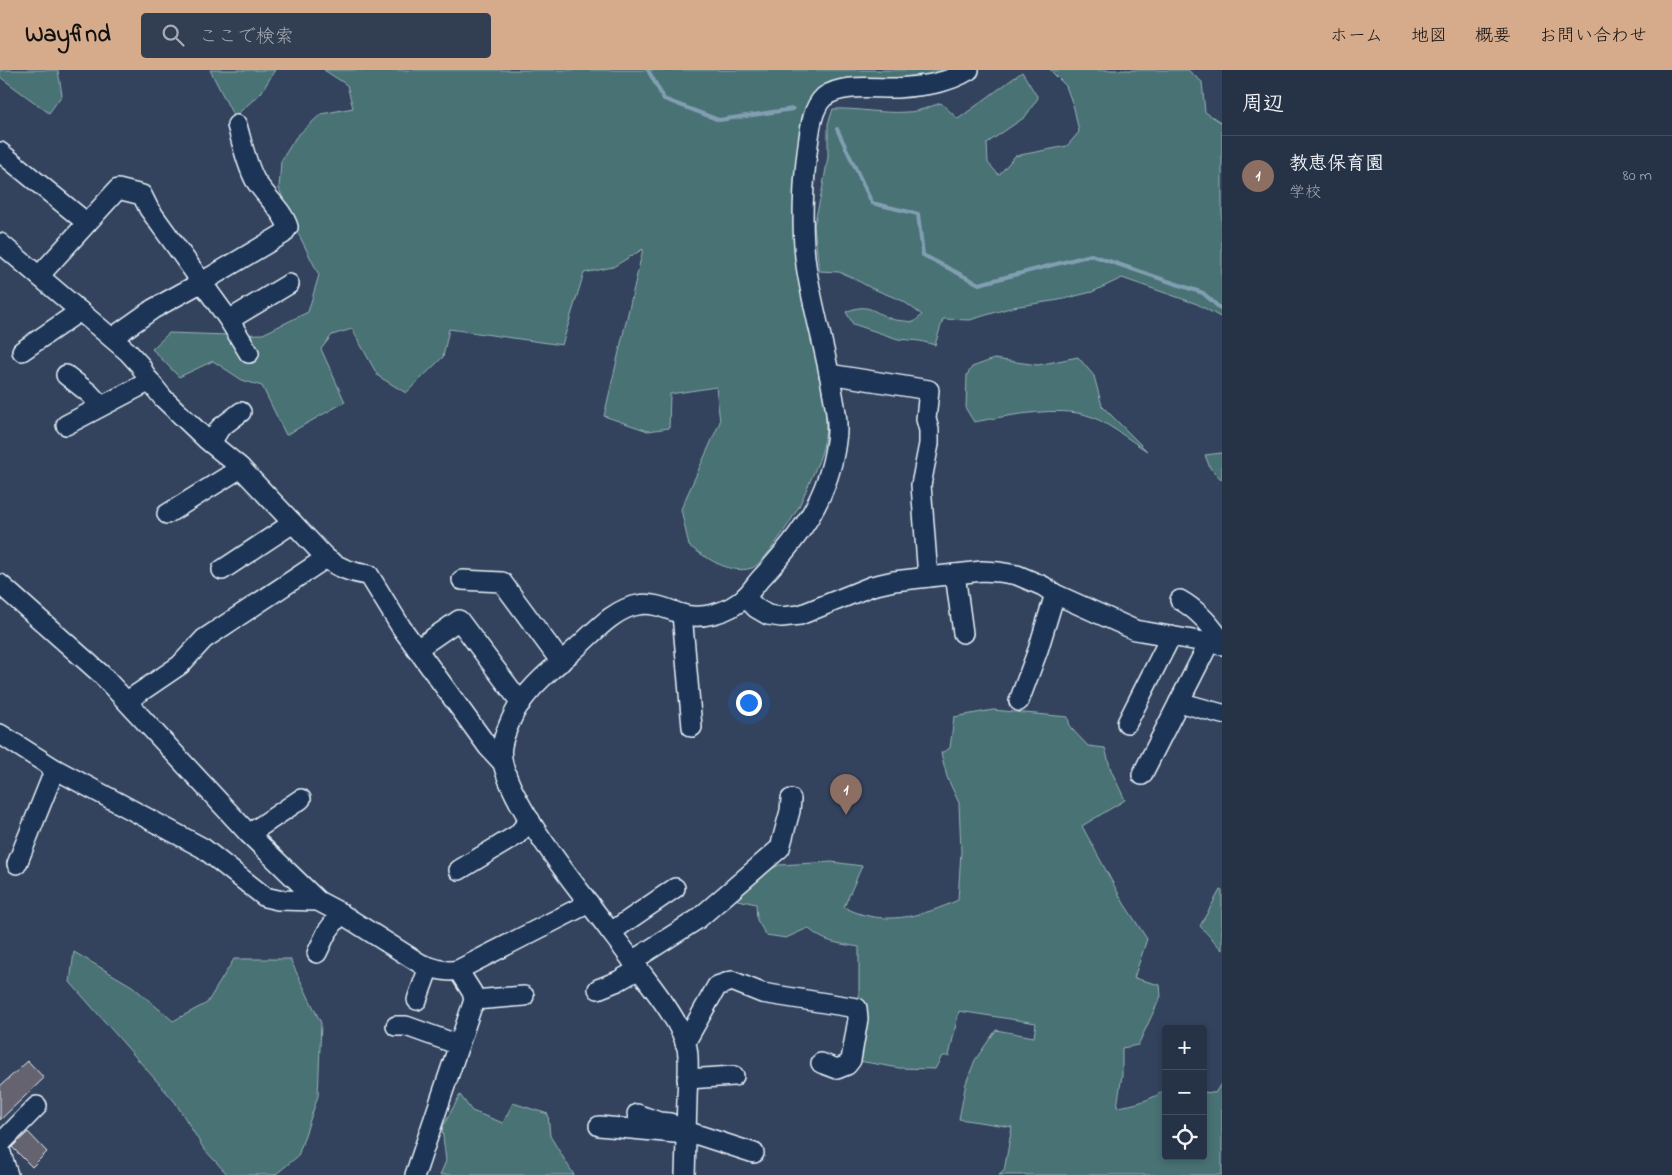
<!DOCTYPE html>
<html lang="ja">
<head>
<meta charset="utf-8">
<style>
  body { margin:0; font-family:"Indie Flower","Klee One",sans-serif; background:#323e51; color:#f1f3f6 }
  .controls { position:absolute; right:15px; bottom:15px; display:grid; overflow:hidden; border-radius:5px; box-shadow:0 2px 8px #0003 }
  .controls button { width:45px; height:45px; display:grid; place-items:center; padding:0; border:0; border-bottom:1px solid #424d5f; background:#263246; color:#f1f3f6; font:25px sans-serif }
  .you { position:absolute; left:748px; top:632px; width:18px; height:18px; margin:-12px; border:4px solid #fff; border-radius:50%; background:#1a73e8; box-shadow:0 0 0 8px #1a73e833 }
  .badge { display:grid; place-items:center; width:32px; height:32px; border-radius:50%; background:#d6ab8b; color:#fff; font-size:16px; font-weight:700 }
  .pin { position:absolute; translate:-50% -41px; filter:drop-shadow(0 1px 2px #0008) }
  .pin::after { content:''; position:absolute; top:26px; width:18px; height:15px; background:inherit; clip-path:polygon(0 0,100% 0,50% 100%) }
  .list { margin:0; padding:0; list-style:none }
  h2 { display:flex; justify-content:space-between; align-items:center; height:65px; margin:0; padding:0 20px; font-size:21px }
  h2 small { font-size:16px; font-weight:400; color:#a4aab3 }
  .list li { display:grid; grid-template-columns:32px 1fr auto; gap:15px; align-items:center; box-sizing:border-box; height:80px; padding:0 20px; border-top:1px solid #424d5f }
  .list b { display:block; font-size:19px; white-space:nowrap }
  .list p { margin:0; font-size:16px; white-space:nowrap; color:#a4aab3 }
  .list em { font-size:16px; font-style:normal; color:#a4aab3 }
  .icon { flex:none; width:28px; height:28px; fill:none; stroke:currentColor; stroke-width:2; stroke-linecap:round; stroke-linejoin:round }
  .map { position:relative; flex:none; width:1222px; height:1105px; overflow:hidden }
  header { display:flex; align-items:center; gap:30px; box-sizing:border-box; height:70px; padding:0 25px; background:#d6ab8b; color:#111 }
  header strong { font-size:24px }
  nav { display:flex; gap:28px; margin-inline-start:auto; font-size:18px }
  .search { width:350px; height:45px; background:#323e51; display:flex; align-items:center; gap:12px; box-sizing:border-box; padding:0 18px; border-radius:5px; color:#a4aab3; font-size:19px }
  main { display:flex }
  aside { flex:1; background:#263246 }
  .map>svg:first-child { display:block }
</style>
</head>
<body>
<header>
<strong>Wayfind</strong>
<div class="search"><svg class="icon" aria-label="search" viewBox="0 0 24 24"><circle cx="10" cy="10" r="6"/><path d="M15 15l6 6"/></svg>ここで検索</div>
<nav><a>ホーム</a><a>地図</a><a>概要</a><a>お問い合わせ</a></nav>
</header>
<main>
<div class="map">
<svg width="1222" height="1105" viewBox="0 0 1222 1105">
  <rect width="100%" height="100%" fill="#33435e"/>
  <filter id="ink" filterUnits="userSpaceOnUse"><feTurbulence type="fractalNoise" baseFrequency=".02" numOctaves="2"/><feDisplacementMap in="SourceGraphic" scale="10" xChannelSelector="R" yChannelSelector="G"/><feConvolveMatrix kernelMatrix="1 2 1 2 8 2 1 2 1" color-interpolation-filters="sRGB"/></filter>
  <g filter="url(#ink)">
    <g fill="#4a7275" stroke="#99b2b6">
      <polygon points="0,0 58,0 62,25 49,43 0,7"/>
      <polygon points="210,0 275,0 261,23 234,47"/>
      <path d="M 324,0 L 941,0 L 944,3 L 937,6 L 834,14 L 803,51 L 821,306 C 824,330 829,354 823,378 C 818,395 807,418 800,434 C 794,447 764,494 752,498 C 730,505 707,488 689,476 L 681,439 L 720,352 L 716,317 L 670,324 L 669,358 L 648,361 L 604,346 L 643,179 L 613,197 L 584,203 L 562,275 L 449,259 L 443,287 L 406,323 L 378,306 L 352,259 L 332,265 L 321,279 L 345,332 L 286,365 L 262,316 L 242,310 L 213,291 L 179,307 L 152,279 L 169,263 L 228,265 L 263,264 L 308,242 L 319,205 L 295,157 L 279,119 L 281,91 L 296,67 L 321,44 L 353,38 L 347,15 Z"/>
      <path d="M 1050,0 L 1188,0 L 1202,12 L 1205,42 L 1222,53 L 1222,248 L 1197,234 L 1122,208 L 1092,222 L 1059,230 L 1013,237 L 970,250 L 943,249 L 935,275 L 920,271 L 898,269 L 853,254 L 846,242 C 870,231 874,244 895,250 C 901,251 908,251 914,252 L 922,245 L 903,231 L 871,218 L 851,207 L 839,202 L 819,201 L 814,155 L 822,121 L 828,87 L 828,54 L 833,39 C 858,38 882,44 907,42 C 918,42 931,36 941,33 L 958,49 L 1022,2 L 1038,28 L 1025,47 L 987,73 L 988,93 L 999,105 L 1015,86 L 1067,76 L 1079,62 L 1074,38 L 1066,16 Z"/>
      <path d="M 1078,287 L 1094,306 L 1102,336 L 1147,381 C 1129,370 1104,349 1083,344 C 1050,337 1007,346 974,352 L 966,339 L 967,305 L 972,297 L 994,289 L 1038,295 Z"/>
      <polygon points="1221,383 1222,383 1222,410 1210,398 1205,385"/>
      <path d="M 993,640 L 1068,647 L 1070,657 L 1088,676 L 1105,678 L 1111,700 L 1125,730 L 1082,756 L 1123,832 L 1147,869 L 1134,908 L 1160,915 L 1161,926 L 1138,975 L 1122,978 L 1122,1005 L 1117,1037 C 1133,1035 1154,1030 1166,1018 L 1166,1086 L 1203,1086 L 1203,1022 L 1215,1023 L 1222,1012 L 1222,1105 L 999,1105 L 1004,1101 L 1012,1057 L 959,1049 L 966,1013 L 975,990 L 996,960 L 1034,967 L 1036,953 L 959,941 L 949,986 L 942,986 L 935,999 L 899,998 L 859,991 L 859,877 C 837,873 825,873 808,858 L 786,868 L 766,865 L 757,850 L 756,834 L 729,828 L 759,806 L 779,795 L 832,792 L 862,796 L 844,837 C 881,857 922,847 958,830 L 961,781 L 959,733 L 947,707 L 941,683 L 950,678 L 954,647 Z"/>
      <polygon points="1220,820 1222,821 1222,880 1200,856"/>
      <polygon points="74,882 132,916 173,951 207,933 234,889 290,889 321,953 318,1026 298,1086 275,1105 228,1105 204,1079 175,1032 70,912"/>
      <polygon points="460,1025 472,1041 503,1053 513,1033 548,1044 550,1066 574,1105 440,1105 446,1091 442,1058"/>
    </g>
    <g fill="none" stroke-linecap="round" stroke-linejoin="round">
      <g stroke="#829fb2" stroke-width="4">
        <polyline points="648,0 664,29 719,50 793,39"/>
        <polyline points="837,59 872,133 918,144 923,185 979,214 1091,185 1203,223 1222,240"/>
      </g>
    </g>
    <g fill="#65646f" stroke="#e8f1f8">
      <polygon points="28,991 44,1008 0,1050 0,1016"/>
      <polygon points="28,1062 47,1082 32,1097 12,1077"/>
    </g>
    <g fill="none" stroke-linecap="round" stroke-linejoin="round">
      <defs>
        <g id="minor">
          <polyline points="0,82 87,153"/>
          <path d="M 0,173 L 128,282 L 140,295 L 147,308 L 163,328 L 207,370 L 239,396 L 326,488 C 339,499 353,503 369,505 L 401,557 L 488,677 L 502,692"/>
          <polyline points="39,206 118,119 142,125 149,139 229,250 249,283"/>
          <polyline points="229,250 289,214"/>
          <path d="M 112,268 L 153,239 L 202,212 L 283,164 L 288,157 C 282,139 265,126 255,110 C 246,93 242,73 237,55"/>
          <polyline points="22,281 80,241"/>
          <polyline points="829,304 929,320 926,349 929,360 929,374 921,415 928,507"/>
          <polyline points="66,305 89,323 101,336"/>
          <polyline points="66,355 150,311"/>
          <polyline points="211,373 220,358 241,342"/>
          <polyline points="167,444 241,398"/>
          <polyline points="222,500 293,453"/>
          <polyline points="955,504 963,563"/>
          <polyline points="462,510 502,512 561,592"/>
          <polyline points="0,514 101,604 249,764 318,831"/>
          <polyline points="745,527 756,538 768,545 781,547 800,545 872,516 894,511 982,501 999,502 1017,505 1043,516 1055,524 1135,560 1222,575"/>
          <path d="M 1180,530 C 1198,540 1211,555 1222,572"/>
          <polyline points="682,544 692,657"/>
          <polyline points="417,579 459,550 521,633"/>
          <polyline points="127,631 180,595 204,569 326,488"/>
          <polyline points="1019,631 1038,580 1055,524"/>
          <polyline points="1179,632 1222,644"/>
          <polyline points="1127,653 1171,566"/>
          <path d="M 0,664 L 55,699 L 203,778 L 265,827 L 278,830 L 318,831 L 337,841 L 421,894 C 433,898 445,903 458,900 L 589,833"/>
          <polyline points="1142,705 1209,573"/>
          <polyline points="249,764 301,729"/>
          <polyline points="17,794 55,699"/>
          <polyline points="459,800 517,765 530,750"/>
          <polyline points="611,862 675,818"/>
          <polyline points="317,883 327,862 341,843"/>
          <polyline points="632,891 698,849 780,778 790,741 791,729"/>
          <polyline points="598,919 618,911 639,899"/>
          <polyline points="417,930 429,897"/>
          <polyline points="474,930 524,926"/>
          <polyline points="396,956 406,956 459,975"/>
          <polyline points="685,973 717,916 732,911 762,923 857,938 858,949 851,990 847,995 837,999 821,993"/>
          <polyline points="687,1009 734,1006"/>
          <polyline points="637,1044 659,1052 670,1053"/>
          <polyline points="599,1056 686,1064"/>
          <polyline points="686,1061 754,1083"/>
          <polyline points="0,1074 37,1036"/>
          <polyline points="0,1080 8,1105"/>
          <polyline points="415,1105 474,930 472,922 458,900"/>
          <path d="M 685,1105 C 686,1080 686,1055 687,1030 C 687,1015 690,993 687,978 C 681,953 656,922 641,902 C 624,880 608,858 591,836 C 567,804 495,715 502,676 C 504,664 513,644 519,635 C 533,614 553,598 572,582 C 591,566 612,539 638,535 C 653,532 667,539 681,544 C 701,550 728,543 744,528 C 751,522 756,513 763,506 C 801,465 829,427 836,371 C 839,353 835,336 832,319 C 825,277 812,236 806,195 C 801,159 803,111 808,75 C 810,60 812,38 824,27 C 842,13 876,19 897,18 C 922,16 947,14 969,0"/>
        </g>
      </defs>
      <use href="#minor" stroke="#e8f1f8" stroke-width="22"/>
      <use href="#minor" stroke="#1d3557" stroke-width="19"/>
    </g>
  </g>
</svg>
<div class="controls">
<button>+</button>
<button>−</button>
<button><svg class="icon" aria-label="locate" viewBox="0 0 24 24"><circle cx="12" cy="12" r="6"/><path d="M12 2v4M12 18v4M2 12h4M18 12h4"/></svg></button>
</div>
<div class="you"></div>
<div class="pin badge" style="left:846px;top:745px;background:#8d6e63">1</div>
</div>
<aside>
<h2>周辺<small></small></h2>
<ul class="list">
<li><span class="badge" style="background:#8d6e63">1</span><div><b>教恵保育園</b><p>学校</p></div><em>80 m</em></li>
</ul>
</aside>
</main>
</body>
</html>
